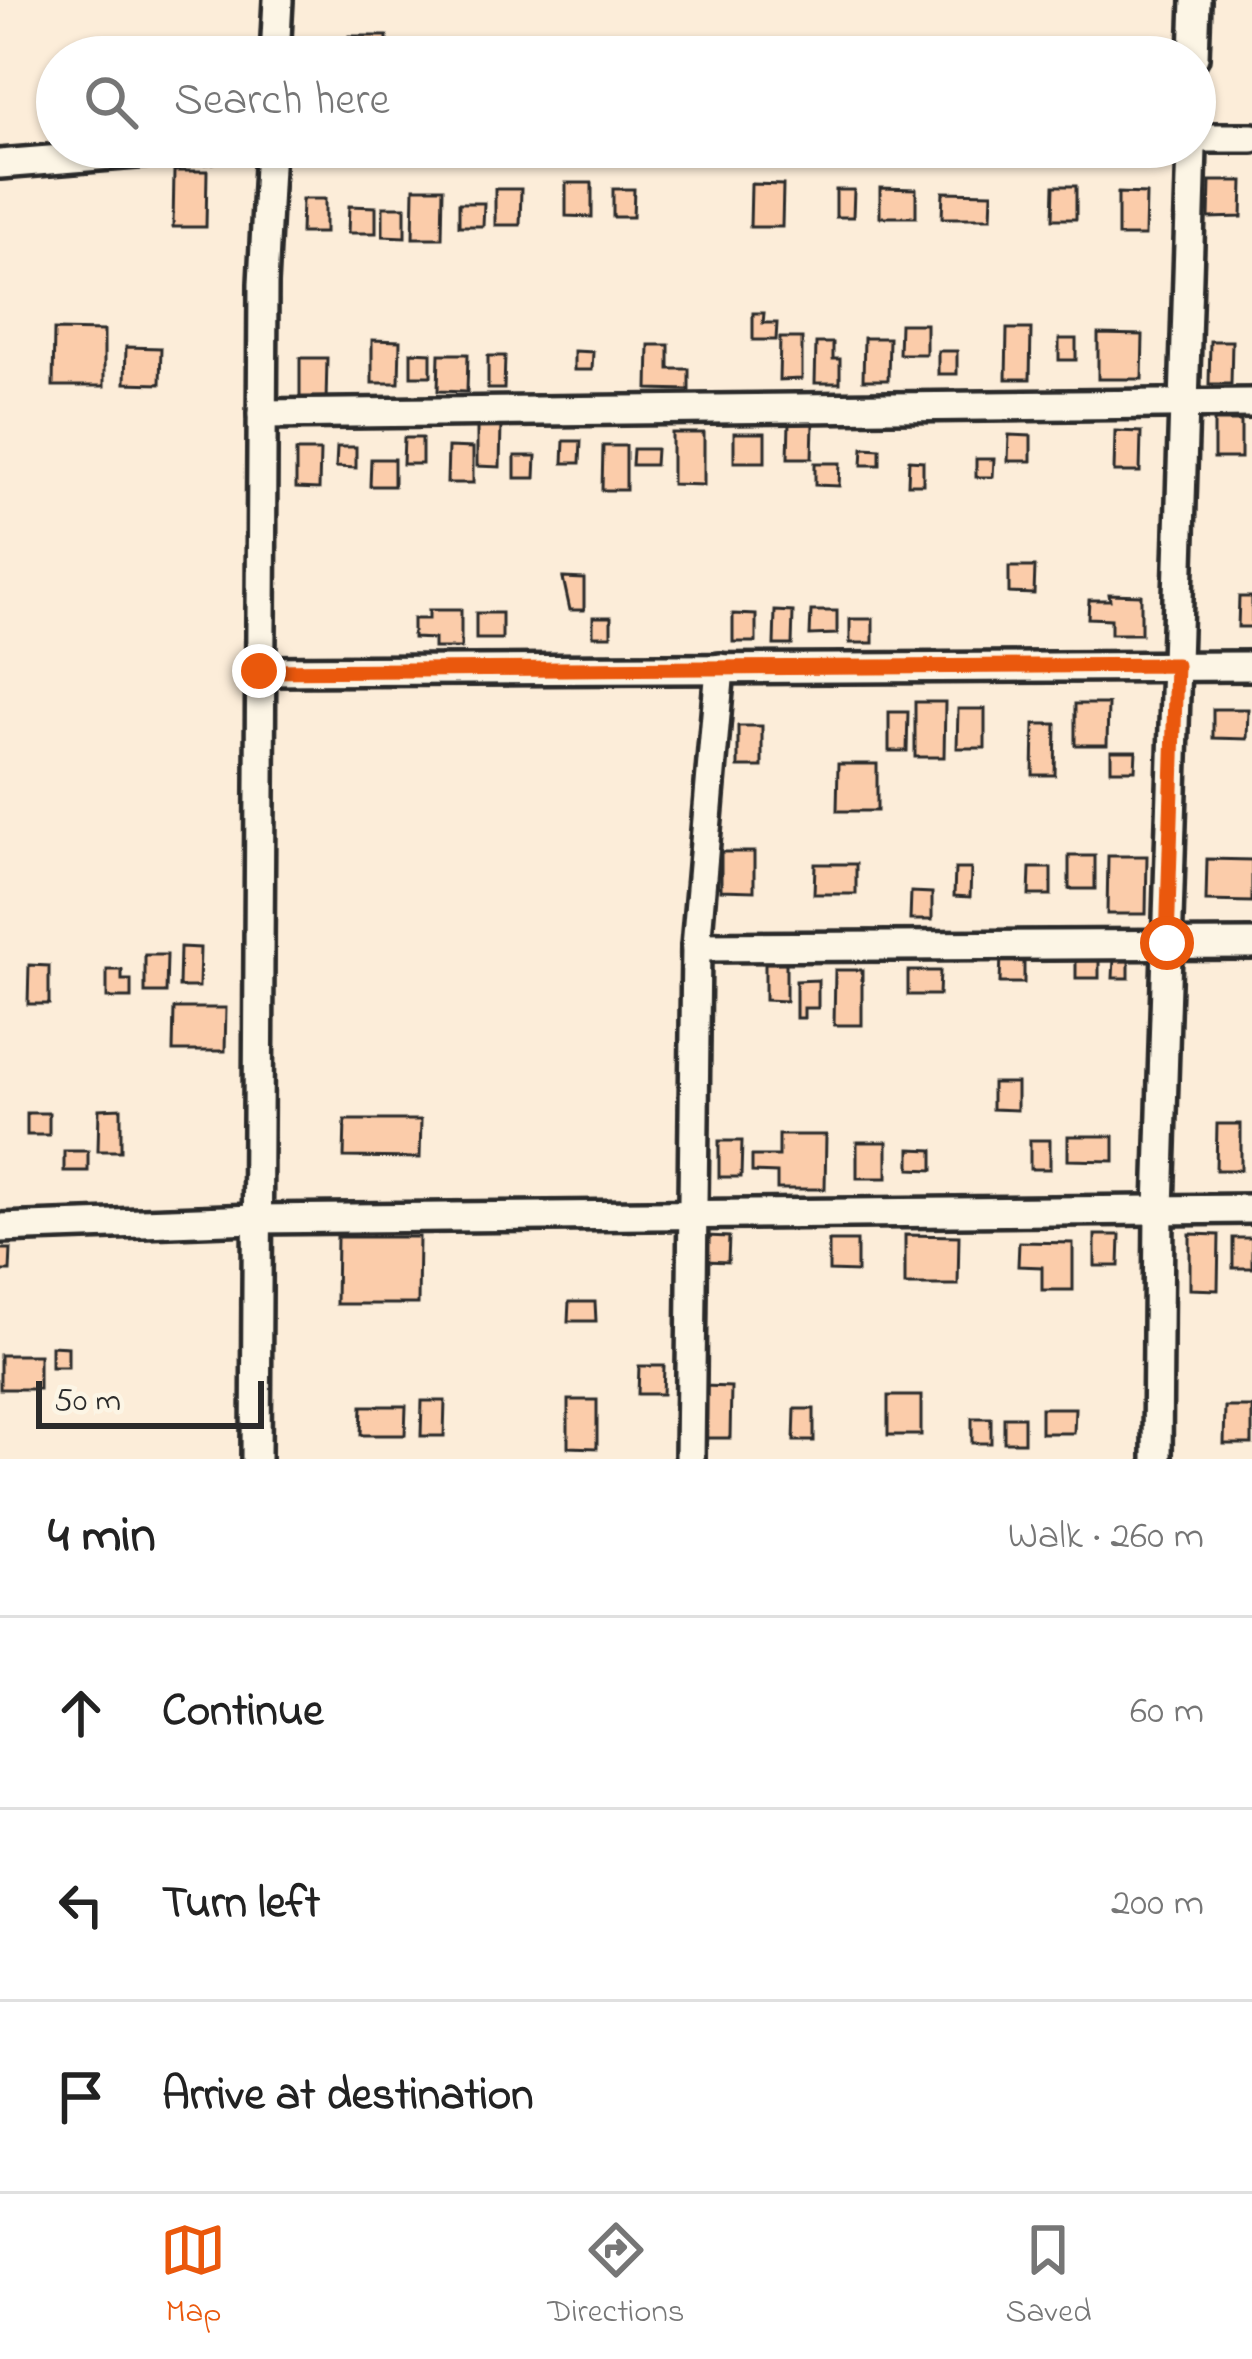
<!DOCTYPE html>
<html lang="en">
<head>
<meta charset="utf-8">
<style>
  body { margin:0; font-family:"Indie Flower",sans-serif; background:#f2f2f2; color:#222 }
  .scale { position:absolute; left:36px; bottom:30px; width:228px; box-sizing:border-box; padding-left:12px; border:6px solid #2b2b2b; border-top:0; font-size:33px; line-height:42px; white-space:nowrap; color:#2b2b2b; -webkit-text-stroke:9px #fcf5e5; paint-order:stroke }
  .stop { position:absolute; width:36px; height:36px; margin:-27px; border:9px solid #ea580c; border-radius:50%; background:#fff }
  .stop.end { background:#ea580c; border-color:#fff; box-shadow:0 3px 12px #0008 }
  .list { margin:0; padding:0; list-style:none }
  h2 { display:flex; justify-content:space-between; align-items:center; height:156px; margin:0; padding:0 48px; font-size:51px }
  h2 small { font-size:39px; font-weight:400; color:#767676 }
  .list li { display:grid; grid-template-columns:78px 1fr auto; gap:36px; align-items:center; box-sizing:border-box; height:192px; padding:0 48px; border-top:3px solid #e0e0e0 }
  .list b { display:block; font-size:45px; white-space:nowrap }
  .list em { font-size:39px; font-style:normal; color:#767676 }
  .icon { flex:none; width:66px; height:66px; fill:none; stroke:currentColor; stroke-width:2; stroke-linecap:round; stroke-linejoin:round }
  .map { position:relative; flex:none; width:1252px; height:1459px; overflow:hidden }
  .search { position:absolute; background:#fff; box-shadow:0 3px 9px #0004; left:36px; right:36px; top:36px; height:132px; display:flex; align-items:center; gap:30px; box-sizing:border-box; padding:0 42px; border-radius:66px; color:#767676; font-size:45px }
  .sheet { height:732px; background:#fff }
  nav { display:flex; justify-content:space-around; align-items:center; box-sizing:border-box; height:168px; border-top:3px solid #e0e0e0; background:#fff; font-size:33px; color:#767676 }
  nav a { display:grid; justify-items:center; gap:6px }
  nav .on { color:#ea580c }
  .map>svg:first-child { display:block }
</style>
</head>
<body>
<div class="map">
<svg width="1252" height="1459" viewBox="0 0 1252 1459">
  <rect width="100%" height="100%" fill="#fcedd9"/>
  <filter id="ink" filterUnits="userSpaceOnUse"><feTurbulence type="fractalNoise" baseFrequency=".00833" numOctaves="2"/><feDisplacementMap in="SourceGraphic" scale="24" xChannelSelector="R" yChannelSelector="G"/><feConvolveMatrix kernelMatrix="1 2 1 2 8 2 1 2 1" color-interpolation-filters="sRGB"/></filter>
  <g filter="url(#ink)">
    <g fill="#fbccaa" stroke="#2b2b2b" stroke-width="3">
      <rect x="349" y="36" width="38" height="21"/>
      <rect x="1058" y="47" width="23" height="10"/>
      <polygon points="174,171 207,171 206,227 173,227"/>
      <polygon points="1210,181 1243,181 1242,217 1209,218"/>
      <polygon points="566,183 592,183 592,217 566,216"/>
      <polygon points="751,184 783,185 782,227 750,227"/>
      <polygon points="1054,186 1076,186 1076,219 1053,219"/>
      <polygon points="414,188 443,188 442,238 413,238"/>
      <polygon points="880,188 916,189 916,217 880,217"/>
      <polygon points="495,189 521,189 520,225 495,225"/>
      <polygon points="613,189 634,189 633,217 613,217"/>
      <polygon points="836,190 854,190 853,217 836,217"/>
      <polygon points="943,192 992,193 991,218 942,218"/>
      <polygon points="1118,193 1146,194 1145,236 1118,236"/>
      <polygon points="302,199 325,199 325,233 301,233"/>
      <polygon points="459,203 484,203 483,226 459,226"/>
      <polygon points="349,206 376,207 376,233 348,233"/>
      <polygon points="383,207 405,207 405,237 383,236"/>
      <polygon points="753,313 764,313 763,323 777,323 776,340 753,340"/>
      <polygon points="900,324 926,324 926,354 899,354"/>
      <polygon points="1007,329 1031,329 1030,379 1006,379"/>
      <polygon points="54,330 104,331 104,386 53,386"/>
      <polygon points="1098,334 1143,335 1142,379 1098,379"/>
      <polygon points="780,338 802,338 802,379 779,380"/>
      <polygon points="864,338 889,338 888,380 863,380"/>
      <rect x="1059" y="339" width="17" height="21"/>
      <polygon points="372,340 400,341 399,383 372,383"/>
      <polygon points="1210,341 1232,341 1231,384 1209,384"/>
      <polygon points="816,343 833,343 833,359 840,359 840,383 815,383"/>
      <polygon points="649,345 669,345 669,369 689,369 689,390 648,389"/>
      <polygon points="126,347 161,348 160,384 125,383"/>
      <polygon points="574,351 593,352 592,370 574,370"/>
      <rect x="938" y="351" width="19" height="23"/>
      <polygon points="411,352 431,353 431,376 411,376"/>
      <polygon points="439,354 468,354 467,392 438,391"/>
      <polygon points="488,356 505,356 504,389 488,389"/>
      <polygon points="300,358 327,358 326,403 300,403"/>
      <rect x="1214" y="421" width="27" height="37"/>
      <polygon points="477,423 501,424 500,467 477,466"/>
      <polygon points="789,423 813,423 812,458 788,458"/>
      <polygon points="1115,431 1141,432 1140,472 1114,472"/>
      <polygon points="672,433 704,433 704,485 672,484"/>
      <rect x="734" y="433" width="31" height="29"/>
      <polygon points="1009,435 1031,436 1031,461 1008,461"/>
      <polygon points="404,438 422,438 422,464 403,464"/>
      <polygon points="564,441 581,441 580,463 563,463"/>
      <polygon points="603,446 626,446 626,490 602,490"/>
      <polygon points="337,447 356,447 356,468 336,467"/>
      <polygon points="448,447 473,448 473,483 447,483"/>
      <polygon points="863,448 880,449 880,465 862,465"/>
      <polygon points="633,449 656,449 655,465 632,465"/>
      <polygon points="296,451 320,451 319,489 296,488"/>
      <polygon points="515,456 536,456 535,478 515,478"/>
      <polygon points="371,459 394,459 394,486 370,486"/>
      <polygon points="976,459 994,459 993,477 976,477"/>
      <polygon points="909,460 923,461 923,484 908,484"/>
      <polygon points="815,463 840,463 839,486 815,485"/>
      <polygon points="1009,567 1035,567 1034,594 1009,593"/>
      <polygon points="563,578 584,579 584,610 570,610"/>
      <polygon points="1109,594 1141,595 1141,634 1111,634 1111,619 1088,618 1089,600 1110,600"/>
      <polygon points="1239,597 1252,597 1252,627 1238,627"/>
      <polygon points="429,610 461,610 461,648 434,648 434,639 413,638 413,619 429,619"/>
      <polygon points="775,611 793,612 792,645 774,645"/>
      <polygon points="811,611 837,611 837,634 810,635"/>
      <rect x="476" y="613" width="26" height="26"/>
      <polygon points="733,614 756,615 756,642 733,642"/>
      <rect x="593" y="617" width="18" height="19"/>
      <rect x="850" y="619" width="23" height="24"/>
      <polygon points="915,702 945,702 944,757 915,757"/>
      <polygon points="1075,704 1108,704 1107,745 1075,745"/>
      <polygon points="958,709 985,709 985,748 957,748"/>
      <polygon points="1213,709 1248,709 1247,739 1213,738"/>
      <polygon points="889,712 908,712 907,751 889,751"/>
      <polygon points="1034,724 1056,724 1055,775 1033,775"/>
      <rect x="738" y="726" width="24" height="41"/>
      <polygon points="1111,751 1136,751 1135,770 1111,770"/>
      <polygon points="838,764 877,764 877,811 837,811"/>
      <polygon points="721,852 754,852 754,891 721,890"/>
      <rect x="1069" y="856" width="26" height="33"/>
      <polygon points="1108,856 1147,856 1146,914 1107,914"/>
      <polygon points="1207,859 1252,860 1252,902 1206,901"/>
      <polygon points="815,864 856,864 856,894 814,894"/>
      <polygon points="1030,868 1051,868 1051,895 1029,895"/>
      <polygon points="955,869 971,869 970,897 954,896"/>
      <polygon points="911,892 932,893 932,920 910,920"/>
      <polygon points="180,947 200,948 199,987 179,987"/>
      <rect x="1076" y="953" width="23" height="25"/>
      <polygon points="1001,954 1024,954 1024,983 1000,983"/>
      <polygon points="145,955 167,955 166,993 145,993"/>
      <polygon points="1114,959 1129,959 1129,978 1113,978"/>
      <polygon points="765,962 786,962 786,1001 765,1000"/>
      <polygon points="29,965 49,966 49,1004 28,1004"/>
      <polygon points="107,970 122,970 122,980 131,980 131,998 107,998"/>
      <polygon points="835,970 862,970 862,1025 834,1025"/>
      <polygon points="908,971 940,971 939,995 908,995"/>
      <polygon points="818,980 818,1008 804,1008 804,1018 796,1018 796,981"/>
      <polygon points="174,1008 226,1008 225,1051 173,1051"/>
      <polygon points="992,1083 1017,1083 1017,1110 992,1109"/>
      <polygon points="121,1108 121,1151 98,1151 99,1109"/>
      <rect x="27" y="1113" width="22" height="22"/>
      <polygon points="345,1120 421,1120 420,1158 344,1157"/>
      <polygon points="1217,1124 1241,1124 1241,1170 1216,1170"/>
      <polygon points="779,1135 826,1135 825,1189 777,1189 777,1173 752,1172 752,1156 779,1156"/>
      <polygon points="1068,1136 1114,1136 1114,1161 1068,1160"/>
      <rect x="1030" y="1140" width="20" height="29"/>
      <polygon points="719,1141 742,1141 741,1177 719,1177"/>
      <rect x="857" y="1142" width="30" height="36"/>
      <polygon points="910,1149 933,1150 933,1170 910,1169"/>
      <rect x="64" y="1151" width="24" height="20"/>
      <polygon points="1190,1234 1219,1235 1218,1290 1190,1289"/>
      <polygon points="905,1235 959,1236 958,1285 905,1285"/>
      <polygon points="1095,1235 1120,1235 1119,1266 1095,1266"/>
      <polygon points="706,1236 729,1237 728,1262 706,1261"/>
      <polygon points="337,1237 419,1237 418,1304 336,1304"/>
      <rect x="1233" y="1238" width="19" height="30"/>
      <polygon points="829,1241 857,1241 857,1272 829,1271"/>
      <polygon points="1019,1242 1073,1243 1073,1290 1042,1290 1042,1267 1018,1266"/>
      <polygon points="0,1249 11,1249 10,1271 0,1271"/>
      <polygon points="569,1302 595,1302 596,1321 568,1321"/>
      <polygon points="51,1346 68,1347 68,1367 51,1367"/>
      <rect x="0" y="1355" width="39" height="34"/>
      <polygon points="639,1366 664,1366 663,1394 638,1394"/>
      <polygon points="703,1386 731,1387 730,1438 702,1438"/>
      <rect x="888" y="1396" width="33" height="39"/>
      <polygon points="568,1400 597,1400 597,1448 568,1447"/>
      <polygon points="422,1401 445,1401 444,1436 421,1436"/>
      <polygon points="362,1406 406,1406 405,1435 361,1435"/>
      <polygon points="1225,1407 1252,1407 1252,1444 1224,1444"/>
      <polygon points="1041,1408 1075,1408 1074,1433 1041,1433"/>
      <polygon points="795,1409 814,1409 814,1441 794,1441"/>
      <rect x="1004" y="1417" width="20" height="25"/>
      <rect x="972" y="1418" width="19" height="25"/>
    </g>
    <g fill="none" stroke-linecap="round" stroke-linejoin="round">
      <defs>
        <g id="minor">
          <polyline points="275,57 278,0"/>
          <polyline points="1194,57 1196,0"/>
          <polyline points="1195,138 1252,138"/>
          <polyline points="0,164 210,147"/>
          <polyline points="262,414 1252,403"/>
          <polyline points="259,671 1252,666"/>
          <polyline points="696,947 1252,944"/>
          <polyline points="0,1228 255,1219 1252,1209"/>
          <polyline points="256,1459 263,284 270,147"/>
          <polyline points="690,1459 696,947 720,668"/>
          <polyline points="1157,1459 1159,1209 1192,147"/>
        </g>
      </defs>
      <use href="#minor" stroke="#2b2b2b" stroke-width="36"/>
      <use href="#minor" stroke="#fcf5e5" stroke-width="27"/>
    </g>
  </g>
  <g fill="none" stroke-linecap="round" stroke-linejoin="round" filter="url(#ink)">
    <polyline stroke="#ea580c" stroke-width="15" points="259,671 1176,665 1167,943"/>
  </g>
</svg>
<div class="scale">50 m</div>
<div class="stop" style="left:1167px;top:943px"></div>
<div class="stop end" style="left:259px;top:671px"></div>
<div class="search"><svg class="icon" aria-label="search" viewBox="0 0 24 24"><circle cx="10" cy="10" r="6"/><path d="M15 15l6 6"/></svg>Search here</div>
</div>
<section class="sheet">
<h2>4 min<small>Walk · 260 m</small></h2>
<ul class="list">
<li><svg class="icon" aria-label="ahead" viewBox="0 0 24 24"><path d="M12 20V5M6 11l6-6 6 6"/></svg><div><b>Continue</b></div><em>60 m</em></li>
<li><svg class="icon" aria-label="left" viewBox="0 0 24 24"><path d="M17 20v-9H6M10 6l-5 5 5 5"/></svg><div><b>Turn left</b></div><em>200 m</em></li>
<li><svg class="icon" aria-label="arrive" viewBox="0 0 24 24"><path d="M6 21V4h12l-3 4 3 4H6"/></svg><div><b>Arrive at destination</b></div></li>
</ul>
</section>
<nav>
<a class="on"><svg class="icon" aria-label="map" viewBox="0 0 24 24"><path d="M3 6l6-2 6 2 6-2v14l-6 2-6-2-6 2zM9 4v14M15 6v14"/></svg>Map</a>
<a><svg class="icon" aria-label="directions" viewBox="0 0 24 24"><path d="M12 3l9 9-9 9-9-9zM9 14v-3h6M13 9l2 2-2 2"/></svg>Directions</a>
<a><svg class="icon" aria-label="saved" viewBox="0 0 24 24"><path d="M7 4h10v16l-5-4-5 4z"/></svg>Saved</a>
</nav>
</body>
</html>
